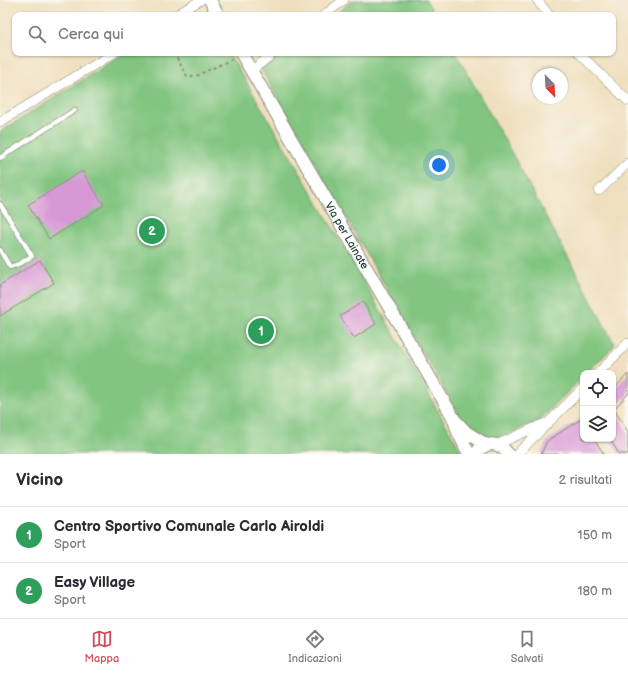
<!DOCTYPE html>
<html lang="it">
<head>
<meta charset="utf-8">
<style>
  body { margin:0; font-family:"Balsamiq Sans",sans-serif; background:#f2f2f3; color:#2b2b33 }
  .controls { position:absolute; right:12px; bottom:12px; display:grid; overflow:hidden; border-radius:8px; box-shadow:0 1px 3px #0004 }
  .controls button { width:36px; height:36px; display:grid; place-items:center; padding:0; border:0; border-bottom:1px solid #e1e1e2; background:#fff; color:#2b2b33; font:20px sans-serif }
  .compass { position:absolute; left:532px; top:68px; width:36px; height:36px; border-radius:50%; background:#fff; box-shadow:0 1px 3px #0004; rotate:156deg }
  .you { position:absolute; left:439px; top:165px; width:14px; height:14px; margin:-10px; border:3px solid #fff; border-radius:50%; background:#1a73e8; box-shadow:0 0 0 6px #1a73e833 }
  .badge { display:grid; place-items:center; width:26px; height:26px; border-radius:50%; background:#d1495b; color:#fff; font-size:13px; font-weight:700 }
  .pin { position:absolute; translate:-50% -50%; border:2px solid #fff; box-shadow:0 1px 4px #0006 }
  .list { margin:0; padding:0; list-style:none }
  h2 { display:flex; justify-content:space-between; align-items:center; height:52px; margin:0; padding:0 16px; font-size:17px }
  h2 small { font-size:13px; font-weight:400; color:#7c7c81 }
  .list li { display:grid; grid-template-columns:26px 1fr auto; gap:12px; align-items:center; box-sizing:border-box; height:56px; padding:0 16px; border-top:1px solid #e1e1e2 }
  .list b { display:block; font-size:15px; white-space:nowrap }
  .list p { margin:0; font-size:13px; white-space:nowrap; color:#7c7c81 }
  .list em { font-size:13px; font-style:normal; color:#7c7c81 }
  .icon { flex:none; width:22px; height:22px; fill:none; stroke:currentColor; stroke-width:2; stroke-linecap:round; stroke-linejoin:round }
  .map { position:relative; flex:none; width:628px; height:454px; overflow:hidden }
  .search { position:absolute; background:#fff; box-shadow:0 1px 3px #0004; left:12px; right:12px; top:12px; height:44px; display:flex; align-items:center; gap:10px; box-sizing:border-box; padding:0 14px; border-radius:8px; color:#7c7c81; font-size:15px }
  .sheet { height:164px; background:#fff }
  nav { display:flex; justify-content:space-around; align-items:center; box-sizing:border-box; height:56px; border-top:1px solid #e1e1e2; background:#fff; font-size:11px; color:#7c7c81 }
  nav a { display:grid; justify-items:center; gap:2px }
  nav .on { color:#d1495b }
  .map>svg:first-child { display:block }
</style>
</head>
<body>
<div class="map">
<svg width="628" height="454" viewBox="0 0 628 454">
  <rect width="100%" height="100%" fill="#fbf7ec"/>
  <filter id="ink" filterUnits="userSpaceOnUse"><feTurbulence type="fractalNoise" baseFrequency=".025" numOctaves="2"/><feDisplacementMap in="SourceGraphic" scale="8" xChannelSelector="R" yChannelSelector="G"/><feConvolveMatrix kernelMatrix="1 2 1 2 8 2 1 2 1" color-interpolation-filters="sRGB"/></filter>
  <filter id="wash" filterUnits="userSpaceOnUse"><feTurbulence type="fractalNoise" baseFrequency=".012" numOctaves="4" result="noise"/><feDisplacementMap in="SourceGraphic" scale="16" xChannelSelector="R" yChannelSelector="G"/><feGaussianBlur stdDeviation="0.9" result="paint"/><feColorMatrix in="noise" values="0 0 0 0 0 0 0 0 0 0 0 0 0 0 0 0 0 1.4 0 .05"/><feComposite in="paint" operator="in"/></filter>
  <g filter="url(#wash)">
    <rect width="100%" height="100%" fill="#efdfbe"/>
    <g fill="#81c580" stroke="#50815a">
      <polygon points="354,0 426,0 435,15 334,15"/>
      <polygon points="125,53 229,53 327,218 460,449 461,454 0,454 0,132"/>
      <polygon points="283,53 456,53 515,159 615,345 587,373 583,373 583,377 541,419 505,436 488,438 478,436 464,424 261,69"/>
    </g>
    <g id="blocks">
      <g fill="#d699d6">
        <polygon points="82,171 104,205 49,239 28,205"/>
        <polygon points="40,260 54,283 0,316 0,285"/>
        <polygon points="363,302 376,324 354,338 340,316"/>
        <polygon points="628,374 628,394 614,409 628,432 628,454 619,454 610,439 613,439 613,390"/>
        <polygon points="581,419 583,422 583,439 594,439 604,454 541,454 547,441"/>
      </g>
    </g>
  </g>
  <g filter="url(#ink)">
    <use href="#blocks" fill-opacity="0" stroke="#878e79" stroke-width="1"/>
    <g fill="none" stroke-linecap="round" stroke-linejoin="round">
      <defs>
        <g id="service">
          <polyline points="0,158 75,110"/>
          <polyline points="0,204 32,256 21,263 10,267 0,250"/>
        </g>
        <g id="minor">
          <polyline points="537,0 549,15"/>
          <polyline points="176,15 201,0"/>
          <polyline points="324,15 344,0"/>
          <polyline points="579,53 628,101"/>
          <polyline points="251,71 274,53"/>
          <polyline points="0,122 114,53"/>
          <polyline points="599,191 628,163"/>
          <polyline points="598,373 628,343"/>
          <polyline points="496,445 545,423"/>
          <polyline points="517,454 583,388"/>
        </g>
        <g id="tertiary">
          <polyline points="210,0 218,15"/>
          <path id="s1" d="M 241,53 L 453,417 L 458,432 L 469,454"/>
          <polyline points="456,421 466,432 487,445"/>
          <path d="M 475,454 C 484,442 499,440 508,454"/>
        </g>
      </defs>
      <use href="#service" stroke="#878e79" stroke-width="6"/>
      <use href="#minor" stroke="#878e79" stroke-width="10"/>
      <use href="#tertiary" stroke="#878e79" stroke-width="14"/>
      <polyline stroke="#878e79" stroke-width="2" stroke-dasharray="3 3" stroke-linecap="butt" points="174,53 187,76 196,76 232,59"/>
      <use href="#service" stroke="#fff" stroke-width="4.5"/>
      <use href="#minor" stroke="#fff" stroke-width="9"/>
      <use href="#tertiary" stroke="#fff" stroke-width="12"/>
    </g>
  </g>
  <g text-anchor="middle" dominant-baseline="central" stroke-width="4" stroke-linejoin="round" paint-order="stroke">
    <g font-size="11" fill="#1f3d34" stroke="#fbf7ec">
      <text stroke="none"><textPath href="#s1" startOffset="211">Via per Lainate</textPath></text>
    </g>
  </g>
</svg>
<div class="controls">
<button><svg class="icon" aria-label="locate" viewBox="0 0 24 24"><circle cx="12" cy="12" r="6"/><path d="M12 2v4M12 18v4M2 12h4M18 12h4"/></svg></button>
<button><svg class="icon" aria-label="layers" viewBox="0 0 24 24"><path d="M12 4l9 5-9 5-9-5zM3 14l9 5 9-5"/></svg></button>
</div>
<svg class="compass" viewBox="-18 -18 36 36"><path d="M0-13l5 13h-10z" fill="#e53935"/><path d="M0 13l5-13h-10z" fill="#7c7c81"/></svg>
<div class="you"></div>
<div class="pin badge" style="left:261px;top:331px;background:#2e9e5b">1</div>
<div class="pin badge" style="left:152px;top:231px;background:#2e9e5b">2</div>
<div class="search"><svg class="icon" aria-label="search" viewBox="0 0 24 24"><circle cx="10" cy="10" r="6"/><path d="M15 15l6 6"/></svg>Cerca qui</div>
</div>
<section class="sheet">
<h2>Vicino<small>2 risultati</small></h2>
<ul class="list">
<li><span class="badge" style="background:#2e9e5b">1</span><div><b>Centro Sportivo Comunale Carlo Airoldi</b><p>Sport</p></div><em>150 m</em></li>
<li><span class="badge" style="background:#2e9e5b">2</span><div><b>Easy Village</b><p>Sport</p></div><em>180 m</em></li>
</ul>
</section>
<nav>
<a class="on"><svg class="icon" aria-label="map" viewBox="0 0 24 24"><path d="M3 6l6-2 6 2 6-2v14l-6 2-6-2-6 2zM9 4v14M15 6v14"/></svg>Mappa</a>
<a><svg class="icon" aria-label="directions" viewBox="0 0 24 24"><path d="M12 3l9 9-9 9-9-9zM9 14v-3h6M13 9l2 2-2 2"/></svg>Indicazioni</a>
<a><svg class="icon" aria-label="saved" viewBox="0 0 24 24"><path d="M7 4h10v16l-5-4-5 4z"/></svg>Salvati</a>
</nav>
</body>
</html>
